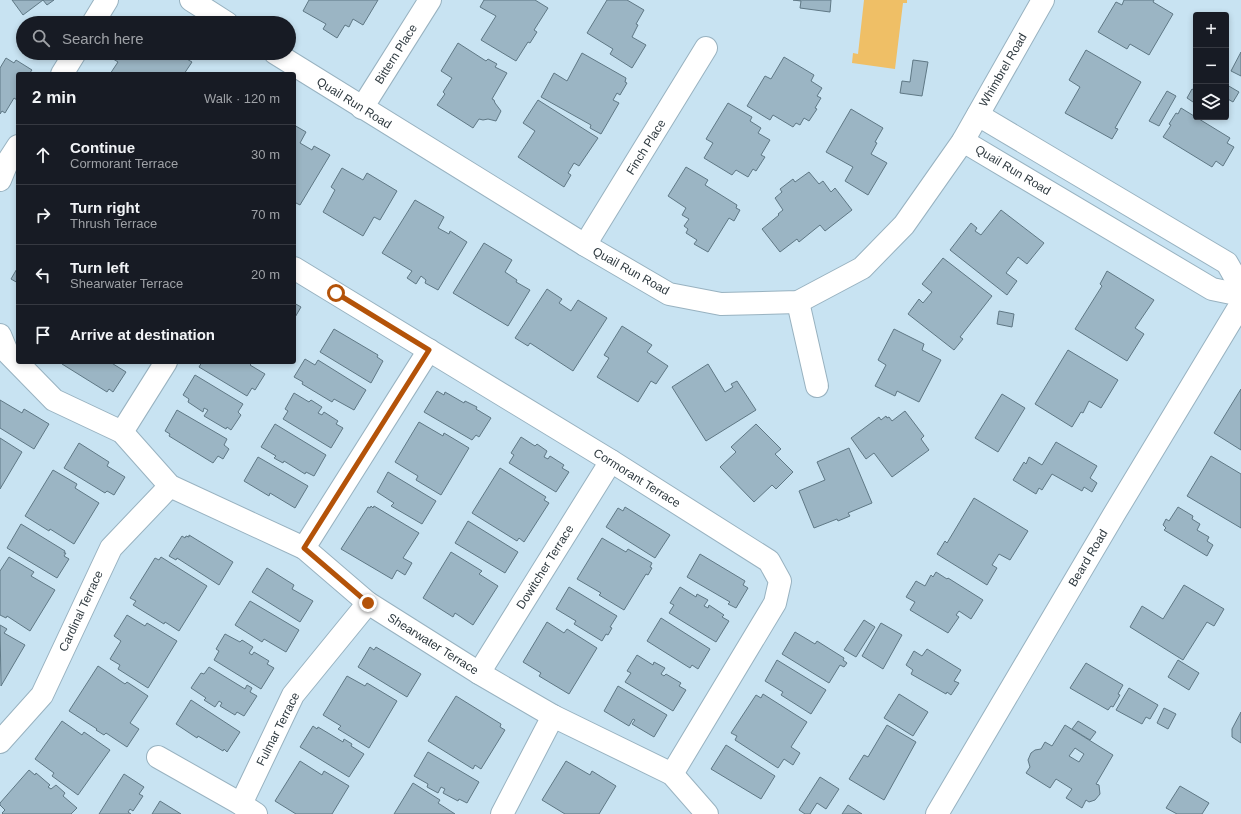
<!DOCTYPE html>
<html lang="en">
<head>
<meta charset="utf-8">
<style>
  body { margin:0; font-family:Arial,sans-serif; background:#20242c; color:#f1f3f6 }
  .controls { position:absolute; right:12px; top:12px; display:grid; overflow:hidden; border-radius:4px; box-shadow:0 2px 6px #0003 }
  .controls button { width:36px; height:36px; display:grid; place-items:center; padding:0; border:0; border-bottom:1px solid #363941; background:#171b24; color:#f1f3f6; font:20px sans-serif }
  .stop { position:absolute; width:12px; height:12px; margin:-9px; border:3px solid #b45309; border-radius:50%; background:#fff }
  .stop.end { background:#b45309; border-color:#fff; box-shadow:0 1px 4px #0008 }
  .list { margin:0; padding:0; list-style:none }
  h2 { display:flex; justify-content:space-between; align-items:center; height:52px; margin:0; padding:0 16px; font-size:17px }
  h2 small { font-size:13px; font-weight:400; color:#9ea1a6 }
  .list li { display:grid; grid-template-columns:26px 1fr auto; gap:12px; align-items:center; box-sizing:border-box; height:60px; padding:0 16px; border-top:1px solid #363941 }
  .list b { display:block; font-size:15px; white-space:nowrap }
  .list p { margin:0; font-size:13px; white-space:nowrap; color:#9ea1a6 }
  .list em { font-size:13px; font-style:normal; color:#9ea1a6 }
  .icon { flex:none; width:22px; height:22px; fill:none; stroke:currentColor; stroke-width:2; stroke-linecap:round; stroke-linejoin:round }
  .map { position:relative; flex:none; width:1241px; height:814px; overflow:hidden }
  .search { position:absolute; background:#171b24; box-shadow:0 2px 6px #0003; left:16px; top:16px; width:280px; height:44px; display:flex; align-items:center; gap:10px; box-sizing:border-box; padding:0 14px; border-radius:22px; color:#9ea1a6; font-size:15px }
  .panel { position:absolute; background:#171b24; box-shadow:0 2px 6px #0003; left:16px; top:72px; width:280px; height:292px; border-radius:4px }
  .map>svg:first-child { display:block }
</style>
</head>
<body>
<div class="map">
<svg width="1241" height="814" viewBox="0 0 1241 814">
  <rect width="100%" height="100%" fill="#c8e3f2"/>
  <polygon fill="#efbf66" points="864,0 907,0 907,3 903,3 895,69 852,63 853,53 858,54"/>
  <g fill="#9bb5c4" stroke="#5f7885" fill-rule="evenodd">
    <polygon points="12,0 54,0 47,5 43,0 23,15"/>
    <polygon points="309,0 378,0 363,25 353,19 349,27 345,25 337,38 323,29 326,24 303,11"/>
    <polygon points="484,0 535,0 548,8 534,30 537,32 530,43 528,42 516,61 481,40 496,16 480,7"/>
    <polygon points="607,0 627,0 644,10 636,24 638,25 632,37 646,45 632,68 610,54 613,49 587,33"/>
    <polygon points="793,0 831,0 830,12 800,8 801,1"/>
    <polygon points="1124,0 1154,0 1153,2 1173,14 1149,55 1130,44 1127,49 1098,32 1116,2 1122,5"/>
    <polygon points="458,43 486,61 488,59 497,64 495,67 507,73 492,99 494,100 495,103 501,111 496,121 488,119 483,120 479,119 473,128 437,105 445,94 443,92 452,78 441,71"/>
    <polygon points="1086,50 1141,82 1115,128 1118,129 1112,139 1065,113 1080,87 1069,80"/>
    <polygon points="1241,52 1241,76 1231,71"/>
    <polygon points="113,53 119,53 123,55 125,53 146,53 154,58 157,53 176,53 192,62 184,74 110,74 118,62 110,57"/>
    <polygon points="582,53 626,78 625,82 627,83 620,95 617,93 613,100 619,103 601,134 590,128 591,125 541,97 554,73 567,81"/>
    <polygon points="784,57 814,75 811,81 822,88 817,96 821,98 815,108 817,109 809,121 804,118 800,125 796,123 793,127 773,115 770,120 747,106 765,76 771,79"/>
    <polygon points="6,58 14,63 16,60 32,70 29,74 18,74 18,99 17,100 14,98 5,113 2,111 0,114 0,68"/>
    <polygon points="913,60 928,62 922,96 900,93 902,81 910,82"/>
    <polygon points="1227,85 1239,92 1233,102 1226,98"/>
    <polygon points="1192,89 1196,91 1196,104 1187,98"/>
    <polygon points="1167,91 1176,96 1159,126 1149,121"/>
    <polygon points="538,100 598,138 579,166 574,163 568,173 571,175 564,187 518,157 535,131 523,123"/>
    <polygon points="728,103 752,117 750,121 761,128 758,133 770,140 761,155 765,157 756,171 753,169 748,177 736,170 732,175 704,158 713,143 706,139"/>
    <polygon points="1181,108 1230,138 1227,143 1234,147 1223,166 1216,161 1212,167 1163,137 1171,125 1169,124 1176,113 1178,114"/>
    <polygon points="851,109 883,128 875,142 877,143 871,154 887,163 868,195 845,181 853,167 826,152"/>
    <polygon points="294,125 306,132 300,143 312,150 314,146 330,155 300,205 294,202"/>
    <polygon points="686,167 708,180 705,185 737,205 736,208 740,210 734,221 729,218 708,252 694,244 697,240 686,233 688,229 684,226 689,219 682,215 686,208 668,196"/>
    <polygon points="342,168 363,180 367,173 397,191 380,220 374,217 363,236 323,212 335,190 331,187"/>
    <polygon points="809,172 819,184 823,181 831,192 835,188 852,210 825,231 820,225 799,242 797,239 780,252 762,229 779,215 778,214 783,210 775,198 782,192 780,189 793,179 795,182"/>
    <polygon points="415,200 444,217 438,228 449,234 450,231 467,242 438,290 425,283 426,280 421,276 416,284 407,278 412,271 382,253"/>
    <polygon points="1001,210 1044,243 1027,264 1018,257 1006,273 1017,281 1007,295 950,250 971,223 977,228 975,231 981,235"/>
    <polygon points="484,243 512,260 505,272 517,280 516,282 530,290 508,326 453,293"/>
    <polygon points="943,258 992,296 960,337 963,339 954,350 908,314 919,299 923,303 932,292 922,284"/>
    <polygon points="18,267 18,283 11,279"/>
    <polygon points="1107,271 1154,300 1135,328 1144,334 1127,361 1075,329 1102,286 1100,284"/>
    <polygon points="547,289 562,299 559,303 571,311 578,300 607,318 573,371 530,343 528,346 515,338"/>
    <polygon points="294,303 301,307 294,319"/>
    <polygon points="999,311 1014,314 1012,327 997,324"/>
    <polygon points="622,326 652,345 647,352 668,366 656,384 651,381 638,402 597,377 609,358 604,355"/>
    <polygon points="334,329 378,355 377,357 383,361 371,383 320,352"/>
    <polygon points="894,329 924,344 922,350 941,360 919,402 897,391 895,396 875,386 886,365 878,360"/>
    <polygon points="1068,350 1118,380 1101,408 1089,401 1083,413 1081,412 1072,427 1035,404"/>
    <polygon points="305,359 315,365 318,360 366,390 354,410 334,399 332,402 302,384 303,382 294,377"/>
    <polygon points="64,362 110,362 126,372 113,392 109,389 107,392 62,364"/>
    <polygon points="202,362 250,362 252,363 250,365 265,374 255,390 252,388 247,396 199,367"/>
    <polygon points="708,364 725,392 733,387 731,384 737,381 756,410 706,441 672,387"/>
    <polygon points="195,375 243,404 238,412 241,415 231,430 227,427 226,429 204,416 208,410 204,408 203,412 188,402 189,399 183,395"/>
    <polygon points="1241,389 1241,450 1214,433"/>
    <polygon points="437,391 444,395 445,392 464,403 465,401 477,407 476,409 491,418 479,437 476,435 472,440 424,412"/>
    <polygon points="294,393 309,402 311,400 322,407 318,413 322,415 324,412 338,421 336,424 343,428 331,448 283,419 288,411 285,409"/>
    <polygon points="1002,394 1025,408 998,452 975,438"/>
    <polygon points="0,400 22,413 24,409 49,424 34,449 0,428"/>
    <polygon points="177,410 227,439 224,445 229,449 223,459 218,456 213,463 169,436 170,434 165,431"/>
    <polygon points="905,411 924,436 921,439 929,450 892,477 874,453 866,459 851,438 879,417 881,420 886,416 887,418 889,417 892,421"/>
    <polygon points="419,422 443,436 444,433 469,448 441,495 416,480 418,476 395,462"/>
    <polygon points="275,424 326,455 314,476 306,472 305,474 284,461 283,463 274,458 276,456 261,447"/>
    <polygon points="756,424 781,449 775,454 793,472 776,489 772,485 754,502 720,467 736,452 731,447"/>
    <polygon points="521,437 535,446 537,444 547,451 544,457 548,459 550,456 564,465 562,468 569,472 556,492 509,463 514,455 511,453"/>
    <polygon points="0,438 22,452 0,489"/>
    <polygon points="1056,442 1097,466 1090,478 1097,483 1092,492 1084,487 1082,491 1052,474 1042,490 1039,488 1036,494 1013,480 1024,462 1026,464 1029,457 1042,465"/>
    <polygon points="79,443 109,462 107,466 125,477 114,495 107,491 105,493 64,468"/>
    <polygon points="849,448 872,503 848,513 850,516 838,521 837,519 814,528 799,491 825,480 817,462"/>
    <polygon points="1211,456 1241,474 1241,528 1187,496"/>
    <polygon points="258,457 308,486 295,508 270,493 269,496 244,481"/>
    <polygon points="500,468 546,497 544,500 549,503 524,542 519,538 517,541 472,513"/>
    <polygon points="53,470 77,484 75,488 99,503 74,544 50,529 49,531 25,516"/>
    <polygon points="388,472 436,501 422,524 391,506 394,503 377,492"/>
    <polygon points="974,498 1028,531 1010,560 999,554 992,565 997,568 987,585 937,554 945,541 947,543"/>
    <polygon points="371,506 373,508 374,506 419,533 403,558 412,563 405,575 397,570 392,579 341,549 368,507 370,508"/>
    <polygon points="625,507 670,535 655,558 606,527 618,508 623,511"/>
    <polygon points="1178,507 1193,516 1192,519 1200,524 1197,530 1209,537 1207,541 1213,545 1207,556 1164,530 1166,528 1163,525 1166,519 1169,521"/>
    <polygon points="468,521 518,552 505,573 455,543"/>
    <polygon points="21,524 65,551 64,553 66,553 64,556 69,559 57,578 7,548"/>
    <polygon points="189,535 233,562 219,585 177,558 176,560 169,556 182,536 185,538 186,536 189,537"/>
    <polygon points="602,538 626,552 628,549 652,563 650,567 652,568 648,575 646,574 624,610 599,595 601,593 577,579"/>
    <polygon points="451,552 482,571 479,574 498,586 473,625 455,613 453,617 423,598"/>
    <polygon points="700,554 745,581 743,585 748,588 736,608 728,604 730,602 687,577"/>
    <polygon points="9,557 34,572 31,576 55,590 30,631 7,616 6,618 0,615 0,571"/>
    <polygon points="161,557 207,586 179,631 165,622 164,624 133,605 136,601 130,598 155,558 159,560"/>
    <polygon points="267,568 294,585 292,589 313,601 300,622 252,592"/>
    <polygon points="936,572 947,579 948,578 983,600 971,619 959,611 956,615 959,617 948,633 910,610 915,602 906,597 916,581 925,586 931,575 933,577"/>
    <polygon points="1184,585 1224,609 1214,626 1207,622 1183,660 1130,627 1142,606 1163,619"/>
    <polygon points="569,587 617,616 610,627 612,628 608,635 606,634 602,641 574,624 576,621 556,609"/>
    <polygon points="680,587 696,597 697,594 708,600 704,606 708,608 709,605 724,615 722,617 729,621 716,642 669,613 674,605 670,603"/>
    <polygon points="250,601 299,630 286,652 264,639 262,642 235,625"/>
    <polygon points="127,615 145,626 147,623 177,641 148,688 118,669 120,665 110,659 121,641 114,636"/>
    <polygon points="661,618 710,649 698,669 692,665 690,668 647,641"/>
    <polygon points="864,620 875,627 856,657 844,650"/>
    <polygon points="547,622 564,633 567,629 597,648 569,694 539,676 541,673 523,662"/>
    <polygon points="881,623 902,635 883,669 862,656"/>
    <polygon points="0,625 7,629 4,633 25,645 1,686"/>
    <polygon points="795,632 815,644 817,641 844,658 843,660 847,663 844,667 840,665 829,683 782,654"/>
    <polygon points="225,634 240,642 242,640 253,647 249,653 252,655 254,652 269,661 267,664 274,668 261,689 214,660 219,651 216,649"/>
    <polygon points="370,647 374,650 376,647 421,674 407,697 358,667"/>
    <polygon points="927,649 961,670 954,681 959,683 951,695 947,692 946,694 911,674 913,670 906,665 914,651 922,656"/>
    <polygon points="637,655 653,665 654,662 665,668 661,674 664,676 666,674 681,683 679,686 686,690 673,711 625,682 631,673 627,671"/>
    <polygon points="777,660 826,690 811,714 781,695 783,692 765,681"/>
    <polygon points="1178,660 1199,673 1189,690 1168,677"/>
    <polygon points="1086,663 1123,685 1118,694 1120,695 1113,707 1111,706 1108,710 1070,688"/>
    <polygon points="98,666 125,684 127,682 148,696 130,723 139,729 127,747 106,733 104,735 96,730 97,729 69,711"/>
    <polygon points="209,667 245,689 247,685 252,688 250,692 257,696 244,716 237,712 235,715 220,706 222,703 219,701 215,707 204,700 206,698 191,688 201,673 204,674"/>
    <polygon points="347,676 365,686 367,683 397,701 369,748 338,729 341,726 323,715"/>
    <polygon points="618,686 667,715 654,737 632,724 635,720 633,719 629,726 604,711"/>
    <polygon points="1129,688 1158,705 1150,719 1146,717 1142,724 1116,710"/>
    <polygon points="763,694 807,722 791,747 800,753 793,765 784,759 778,768 735,740 737,736 731,733 756,695 761,698"/>
    <polygon points="899,694 928,712 913,736 884,718"/>
    <polygon points="456,696 501,724 500,727 505,730 481,769 475,765 473,769 428,741"/>
    <polygon points="191,700 240,732 227,752 224,749 223,751 198,736 197,738 176,724"/>
    <polygon points="1164,708 1176,714 1168,729 1157,723"/>
    <polygon points="1241,712 1241,743 1232,737 1232,729"/>
    <polygon points="62,721 82,735 84,732 110,750 78,795 52,776 54,773 35,759"/>
    <polygon points="1078,721 1096,732 1090,740 1072,729"/>
    <polygon points="887,725 916,742 884,800 849,779 864,755 868,757"/>
    <path d="M 1065,725 L 1113,755 L 1096,784 L 1099,785 L 1100,794 L 1095,800 L 1089,802 L 1086,800 L 1082,808 L 1066,798 L 1072,789 L 1056,779 L 1050,788 L 1026,773 L 1030,767 L 1028,760 L 1031,753 L 1035,750 L 1041,749 L 1045,742 L 1052,746 ZM 1075,748 L 1084,754 L 1079,762 L 1069,756 Z"/>
    <polygon points="313,726 317,729 318,727 343,742 344,739 352,744 351,746 364,754 349,777 300,747"/>
    <polygon points="726,745 775,776 761,799 711,769"/>
    <polygon points="428,752 479,782 467,803 459,799 458,801 443,793 445,789 441,787 438,793 427,787 428,784 414,776"/>
    <polygon points="300,761 322,775 324,771 349,786 332,814 296,814 275,801"/>
    <polygon points="566,761 590,775 592,771 616,786 599,814 565,814 542,800"/>
    <polygon points="29,770 35,775 36,773 50,785 48,787 51,789 56,785 65,793 63,796 77,808 71,814 3,814 2,813 5,810 0,805 0,803"/>
    <polygon points="124,774 144,787 139,794 143,796 133,811 130,809 128,812 131,814 99,814"/>
    <polygon points="820,777 839,789 826,809 817,803 810,814 805,814 799,810"/>
    <polygon points="413,783 440,800 438,803 455,814 394,814"/>
    <polygon points="1180,786 1209,803 1202,814 1177,814 1166,808"/>
    <polygon points="160,801 181,814 152,814"/>
    <polygon points="848,805 862,814 842,814"/>
  </g>
  <g fill="none" stroke-linecap="round" stroke-linejoin="round">
    <defs>
      <g id="street">
        <polyline points="191,0 227,23"/>
        <polyline points="93,23 107,0"/>
        <polyline points="275,53 585,245 669,294 721,304 798,302 862,268 904,225 963,141 1043,0"/>
        <polyline points="62,74 75,53"/>
        <polyline points="362,108 430,0"/>
        <polyline points="978,115 1227,263 1241,288"/>
        <polyline points="963,141 1212,289 1241,295"/>
        <polyline points="0,180 7,163 18,146"/>
        <polyline points="585,245 706,48"/>
        <polyline points="294,268 611,461 769,561 780,581 775,603 672,774"/>
        <polyline points="798,302 817,386"/>
        <polyline points="0,335 7,352 54,400 122,432 170,486 304,548 368,603 479,673 553,716 672,774 707,814"/>
        <polyline points="122,432 166,362"/>
        <polyline points="304,548 429,350"/>
        <polyline points="479,673 611,461"/>
        <polyline points="0,742 42,695 111,548 170,486"/>
        <polyline points="158,757 241,804 256,814"/>
        <polyline points="241,804 293,695 368,603"/>
        <polyline points="502,814 553,716"/>
        <polyline points="937,814 1116,511 1241,304"/>
      </g>
    </defs>
    <use href="#street" stroke="#98b2c0" stroke-width="24"/>
    <use href="#street" stroke="#fff" stroke-width="22"/>
  </g>
  <g fill="none" stroke-linecap="round" stroke-linejoin="round">
    <polyline stroke="#b45309" stroke-width="5" points="336,293 429,350 304,548 368,603"/>
  </g>
  <g text-anchor="middle" dominant-baseline="central" stroke-width="3" stroke-linejoin="round" paint-order="stroke">
    <g font-size="12" fill="#2f3a40" stroke="#fff">
      <text transform="translate(396 54) rotate(-58)">Bittern Place</text>
      <text transform="translate(1003 70) rotate(-60)">Whimbrel Road</text>
      <text transform="translate(354 103) rotate(32)">Quail Run Road</text>
      <text transform="translate(646 147) rotate(-58)">Finch Place</text>
      <text transform="translate(1013 170) rotate(31)">Quail Run Road</text>
      <text transform="translate(631 271) rotate(29)">Quail Run Road</text>
      <text transform="translate(637 478) rotate(32)">Cormorant Terrace</text>
      <text transform="translate(1088 558) rotate(-59)">Beard Road</text>
      <text transform="translate(545 567) rotate(-58)">Dowitcher Terrace</text>
      <text transform="translate(81 611) rotate(-65)">Cardinal Terrace</text>
      <text transform="translate(433 644) rotate(32)">Shearwater Terrace</text>
      <text transform="translate(278 729) rotate(-63)">Fulmar Terrace</text>
    </g>
  </g>
</svg>
<div class="controls">
<button>+</button>
<button>−</button>
<button><svg class="icon" aria-label="layers" viewBox="0 0 24 24"><path d="M12 4l9 5-9 5-9-5zM3 14l9 5 9-5"/></svg></button>
</div>
<div class="stop" style="left:336px;top:293px"></div>
<div class="stop end" style="left:368px;top:603px"></div>
<div class="search"><svg class="icon" aria-label="search" viewBox="0 0 24 24"><circle cx="10" cy="10" r="6"/><path d="M15 15l6 6"/></svg>Search here</div>
<section class="panel">
<h2>2 min<small>Walk · 120 m</small></h2>
<ul class="list">
<li><svg class="icon" aria-label="ahead" viewBox="0 0 24 24"><path d="M12 20V5M6 11l6-6 6 6"/></svg><div><b>Continue</b><p>Cormorant Terrace</p></div><em>30 m</em></li>
<li><svg class="icon" aria-label="right" viewBox="0 0 24 24"><path d="M7 20v-9h11M14 6l5 5-5 5"/></svg><div><b>Turn right</b><p>Thrush Terrace</p></div><em>70 m</em></li>
<li><svg class="icon" aria-label="left" viewBox="0 0 24 24"><path d="M17 20v-9H6M10 6l-5 5 5 5"/></svg><div><b>Turn left</b><p>Shearwater Terrace</p></div><em>20 m</em></li>
<li><svg class="icon" aria-label="arrive" viewBox="0 0 24 24"><path d="M6 21V4h12l-3 4 3 4H6"/></svg><div><b>Arrive at destination</b></div></li>
</ul>
</section>
</div>
</body>
</html>
